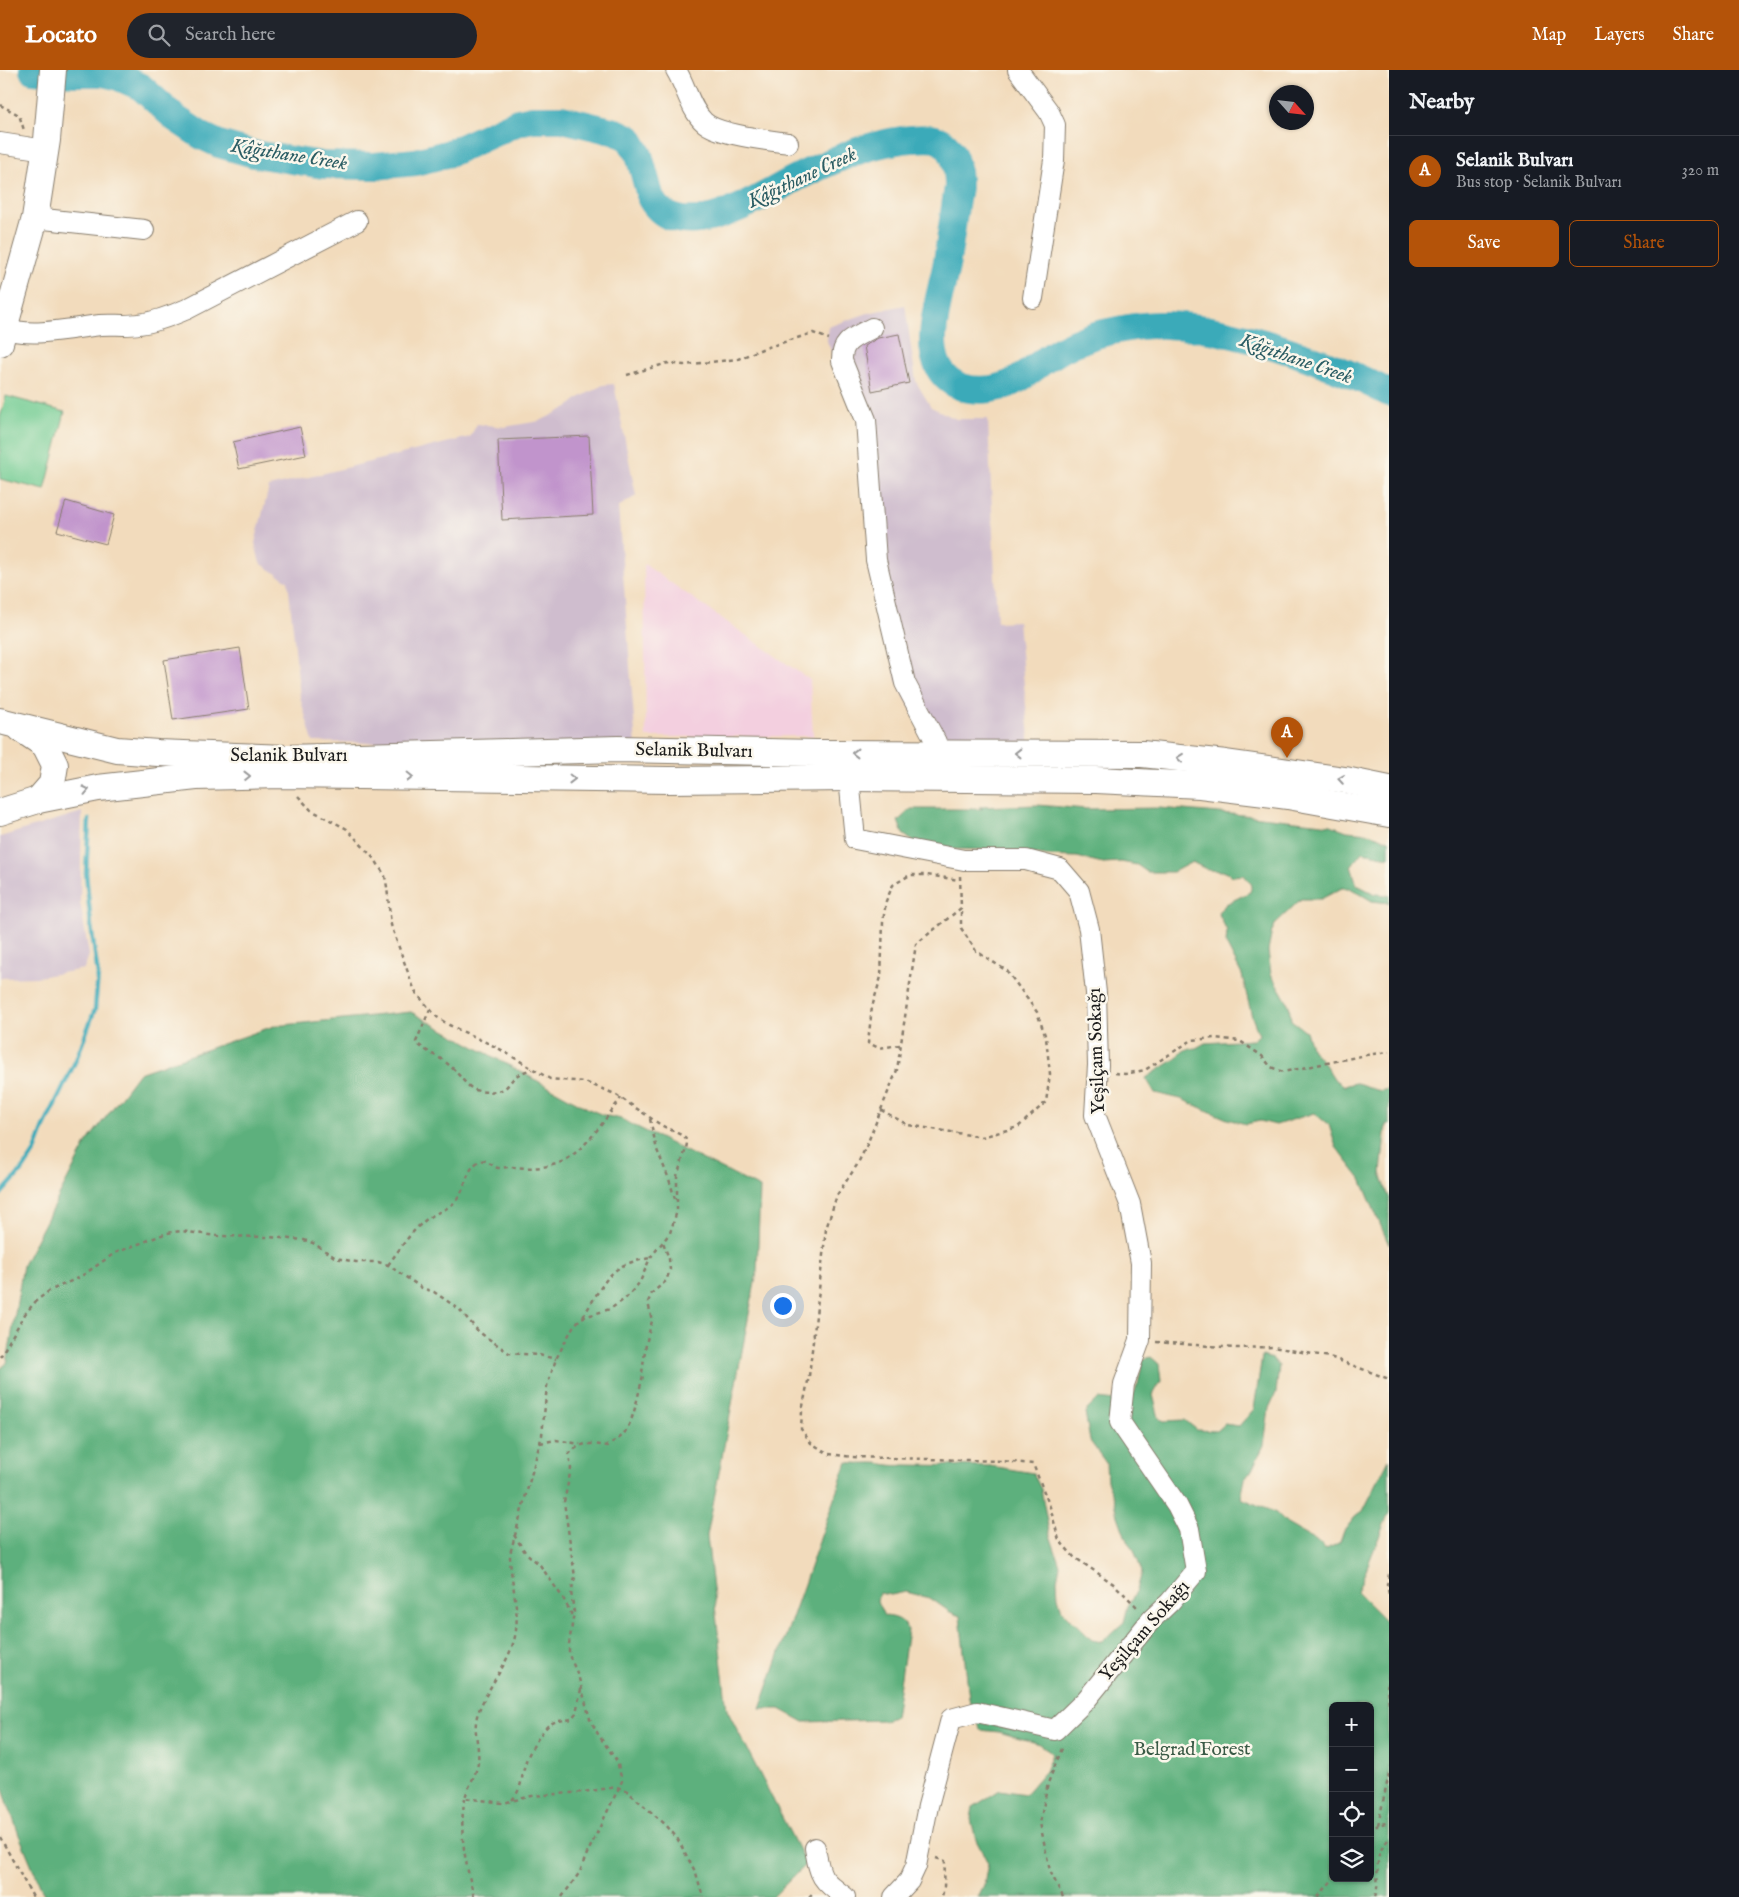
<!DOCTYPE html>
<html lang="en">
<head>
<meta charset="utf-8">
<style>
  body { margin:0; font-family:"IM FELL English",serif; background:#20242c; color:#f1f3f6 }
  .controls { position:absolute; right:15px; bottom:15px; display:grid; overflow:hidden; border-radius:8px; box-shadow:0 1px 4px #0004 }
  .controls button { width:45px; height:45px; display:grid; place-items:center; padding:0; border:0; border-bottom:1px solid #363941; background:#171b24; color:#f1f3f6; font:25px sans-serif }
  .compass { position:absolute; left:1269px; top:15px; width:45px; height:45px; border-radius:50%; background:#171b24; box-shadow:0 1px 4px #0004; rotate:117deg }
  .you { position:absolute; left:782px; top:1235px; width:18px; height:18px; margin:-12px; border:4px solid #fff; border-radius:50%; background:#1a73e8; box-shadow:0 0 0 8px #1a73e833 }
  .badge { display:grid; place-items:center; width:32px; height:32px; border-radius:50%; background:#b45309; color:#fff; font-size:16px; font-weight:700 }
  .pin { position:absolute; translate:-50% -41px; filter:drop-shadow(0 1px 2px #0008) }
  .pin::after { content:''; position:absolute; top:26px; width:18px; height:15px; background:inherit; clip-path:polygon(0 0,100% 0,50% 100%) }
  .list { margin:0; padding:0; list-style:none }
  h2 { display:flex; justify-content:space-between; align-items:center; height:65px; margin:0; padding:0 20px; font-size:21px }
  h2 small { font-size:16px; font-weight:400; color:#9ea1a6 }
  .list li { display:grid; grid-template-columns:32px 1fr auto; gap:15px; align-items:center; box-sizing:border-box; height:70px; padding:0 20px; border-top:1px solid #363941 }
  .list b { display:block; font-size:19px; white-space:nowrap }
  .list p { margin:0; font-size:16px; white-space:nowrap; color:#9ea1a6 }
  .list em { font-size:16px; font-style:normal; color:#9ea1a6 }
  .actions { display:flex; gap:10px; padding:15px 20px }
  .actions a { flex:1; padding:11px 0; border:1px solid #b45309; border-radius:8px; text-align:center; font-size:18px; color:#b45309 }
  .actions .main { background:#b45309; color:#fff }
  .icon { flex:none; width:28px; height:28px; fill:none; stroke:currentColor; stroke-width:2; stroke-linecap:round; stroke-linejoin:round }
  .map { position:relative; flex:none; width:1389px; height:1827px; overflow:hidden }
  header { display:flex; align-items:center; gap:30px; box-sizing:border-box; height:70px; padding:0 25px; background:#b45309; color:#fff }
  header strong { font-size:24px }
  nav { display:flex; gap:28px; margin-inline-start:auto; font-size:18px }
  .search { width:350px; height:45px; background:#20242c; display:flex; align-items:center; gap:12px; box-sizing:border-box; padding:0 18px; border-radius:28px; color:#9ea1a6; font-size:19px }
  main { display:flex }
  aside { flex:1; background:#171b24 }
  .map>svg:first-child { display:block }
</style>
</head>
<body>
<header>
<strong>Locato</strong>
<div class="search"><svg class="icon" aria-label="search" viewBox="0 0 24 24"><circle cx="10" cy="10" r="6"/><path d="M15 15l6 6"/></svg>Search here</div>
<nav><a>Map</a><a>Layers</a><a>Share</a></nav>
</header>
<main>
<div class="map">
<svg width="1389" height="1827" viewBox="0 0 1389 1827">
  <rect width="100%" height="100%" fill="#fbf7ec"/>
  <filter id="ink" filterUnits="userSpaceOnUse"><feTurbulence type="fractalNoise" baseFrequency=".02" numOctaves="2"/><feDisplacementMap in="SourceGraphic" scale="10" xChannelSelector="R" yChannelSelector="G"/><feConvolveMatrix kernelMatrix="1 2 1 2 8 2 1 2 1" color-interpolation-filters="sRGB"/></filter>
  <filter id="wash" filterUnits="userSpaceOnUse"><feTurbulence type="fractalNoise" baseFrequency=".0096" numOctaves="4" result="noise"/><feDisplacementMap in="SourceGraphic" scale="20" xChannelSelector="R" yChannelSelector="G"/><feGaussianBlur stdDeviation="1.12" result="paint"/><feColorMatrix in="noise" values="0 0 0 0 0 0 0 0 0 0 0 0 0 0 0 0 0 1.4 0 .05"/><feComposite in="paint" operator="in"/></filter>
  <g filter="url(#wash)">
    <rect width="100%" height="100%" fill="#f2dbbc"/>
    <polygon fill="#f3cfdf" points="644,494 810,610 813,666 646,667"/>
    <g fill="#cfbdce">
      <polygon points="905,235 916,312 931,337 956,349 988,349 997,552 1018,551 1030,678 932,680 896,610 858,348 827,271 828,257 868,243"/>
      <polygon points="614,314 636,426 618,437 636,676 313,672 300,627 288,511 260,493 255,473 269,417 470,367 477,354 504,357 540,351 568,337 579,328 603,315"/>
      <polygon points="82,742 80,832 89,885 84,899 38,907 0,908 0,767"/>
    </g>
    <polygon fill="#72cc93" stroke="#477458" points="6,326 65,342 45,420 0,409 0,348"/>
    <g fill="#5db07d" stroke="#3c664c" fill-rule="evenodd">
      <path d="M 1037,735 L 1087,739 L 1159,738 L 1243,745 L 1331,755 L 1347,761 L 1368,763 L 1389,770 L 1389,787 L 1362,782 L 1351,796 L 1357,815 L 1375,824 L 1389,825 L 1389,833 L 1372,831 L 1350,818 L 1342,818 L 1321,829 L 1301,829 L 1276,853 L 1272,861 L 1268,881 L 1271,904 L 1289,935 L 1291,950 L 1306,961 L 1312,980 L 1324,993 L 1335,1010 L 1344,1016 C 1347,1015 1353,1013 1356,1013 C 1368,1015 1377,1025 1389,1018 L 1389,1055 L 1386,1054 L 1381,1103 L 1389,1128 L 1389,1175 L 1361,1109 L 1336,1077 L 1329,1055 L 1314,1043 L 1276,1055 L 1260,1051 L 1246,1054 L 1227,1049 L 1181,1029 L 1155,1023 L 1146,1008 L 1177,988 L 1182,982 L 1187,979 L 1196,978 L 1205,973 L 1253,970 L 1259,965 L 1252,947 L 1242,905 L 1226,874 L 1227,861 L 1218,842 L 1226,834 L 1250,822 L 1252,815 L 1244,805 L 1233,806 L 1223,801 L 1208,800 L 1192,792 L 1173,802 L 1147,802 L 1137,795 L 1121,792 L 1103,793 L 1077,787 L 1046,786 L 1007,780 L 948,779 L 914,772 L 903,764 L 898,751 L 911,739 L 983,739 L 979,737 Z"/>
      <polygon points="411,942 591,1040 603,1045 621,1049 760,1118 757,1202 707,1466 727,1640 806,1794 773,1827 45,1827 19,1765 0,1711 0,1299 7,1293 23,1195 87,1072 139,1003 274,956"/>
      <path d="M 1262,1286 L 1273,1289 L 1279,1296 L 1276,1323 L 1269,1338 L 1264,1375 L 1252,1400 L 1245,1409 L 1241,1428 L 1276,1443 L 1287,1454 L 1315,1470 L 1326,1480 L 1340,1472 L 1344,1461 L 1355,1447 L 1363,1441 L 1389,1389 L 1389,1442 L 1357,1522 L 1389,1554 L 1389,1827 L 978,1827 L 984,1815 L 988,1793 L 976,1770 L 971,1749 L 973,1737 L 1000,1720 L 1025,1724 L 1045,1701 L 1052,1684 L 1040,1674 L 999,1662 L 980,1660 L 975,1637 L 970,1633 L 969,1628 L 960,1546 L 950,1542 L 930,1528 L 906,1522 L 891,1525 L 879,1523 L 877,1531 L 884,1546 C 896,1547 903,1549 908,1560 L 895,1647 L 884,1650 L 804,1652 L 780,1639 L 760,1639 L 847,1392 C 856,1394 863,1393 872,1393 C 885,1393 890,1397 905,1395 L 991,1396 L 1033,1403 L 1041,1419 L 1049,1462 L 1060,1495 L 1057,1510 L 1058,1527 L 1062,1540 L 1092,1570 L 1102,1572 L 1124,1552 L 1128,1536 L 1137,1520 L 1142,1502 L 1134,1480 L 1127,1471 L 1118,1446 L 1114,1427 L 1107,1411 L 1106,1393 L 1090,1371 L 1085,1342 L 1098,1329 L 1116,1331 L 1133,1325 L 1138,1314 L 1143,1289 L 1151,1287 L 1159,1294 L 1161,1311 L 1153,1325 L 1159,1348 L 1164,1351 L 1185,1350 L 1197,1360 L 1216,1361 L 1224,1354 L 1239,1356 L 1254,1339 ZM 1333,1636 L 1370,1636 L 1370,1808 L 1333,1808 Z"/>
    </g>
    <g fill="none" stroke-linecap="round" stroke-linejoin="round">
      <polyline stroke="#3baab9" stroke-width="4.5" points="0,1125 24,1098 35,1081 44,1057 76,990 95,939 98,905 91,856 86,803 89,750"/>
      <path stroke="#3baab9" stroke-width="28" d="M 33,0 L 75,3 L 103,3 L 116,6 L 141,17 L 175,48 L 202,66 L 219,74 L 254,84 L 323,95 L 375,96 L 416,92 L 450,83 L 518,52 L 533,49 L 562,49 L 616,62 L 629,68 L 639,85 L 651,129 C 679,177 753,132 787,113 C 803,104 819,97 835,90 C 860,79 885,71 912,69 C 920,69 928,67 935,69 C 955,74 958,100 958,117 C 954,141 951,166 947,191 C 942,224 917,285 949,310 C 968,325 998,321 1017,310 C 1030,303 1039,293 1051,286 C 1066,276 1082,269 1099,264 C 1121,259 1144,254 1166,255 C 1232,257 1331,292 1389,323"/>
    </g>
    <g id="blocks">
      <g fill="#c194cc">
        <polygon points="899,264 909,313 872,321 864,276 878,268"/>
        <polygon points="300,357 306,385 239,399 233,372"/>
        <polygon points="589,366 593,445 502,450 498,370"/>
        <polygon points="66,431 114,445 106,474 57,461"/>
        <polygon points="240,578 249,639 173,650 164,590"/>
      </g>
    </g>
  </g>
  <g filter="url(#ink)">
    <use href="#blocks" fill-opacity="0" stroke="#877c6c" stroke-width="1"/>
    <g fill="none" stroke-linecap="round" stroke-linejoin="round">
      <defs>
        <g id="minor">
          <path d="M 676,0 C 686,16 690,39 704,52 C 718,65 768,70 788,73"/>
          <polyline points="1018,0 1049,42 1055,55 1054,90 1033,228"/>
          <polyline points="0,73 45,80"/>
          <polyline points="35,148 144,160"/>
          <path d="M 872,258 C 856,267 841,270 842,291 L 866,350 L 876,490 L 905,613 L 936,672 L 936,683"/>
          <path d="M 4,259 C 36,267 68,259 100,255 C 113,254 126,256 139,254 C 156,252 171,246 187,239 L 357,151"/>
          <polyline points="849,708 855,769 964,790 1026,790 1060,799 1079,821 1089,859 1096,923 1098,995 1095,1045 1130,1134 1141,1193 1140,1270 1124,1314 1120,1352 1177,1435 1189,1459 1196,1501 1170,1532 1151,1550 1086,1630 1055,1660 977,1642 951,1649 928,1736 916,1796 909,1811 894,1827"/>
          <path d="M 815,1778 C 820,1808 821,1809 845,1827"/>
        </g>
        <g id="major">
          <polyline points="0,273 35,148 47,70 53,0"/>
          <polyline points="0,651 117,680 158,683 286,688 618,679 816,683 1142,684 1226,693 1345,710 1389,719"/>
          <polyline points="21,659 45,675 55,695 52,714 38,730"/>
          <polyline points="0,742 38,730 98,718 196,707 282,705 669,710 849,708 1096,710 1200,715 1288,726 1389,744"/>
        </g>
      </defs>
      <use href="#minor" stroke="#877c6c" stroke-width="22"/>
      <use href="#major" stroke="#877c6c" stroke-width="28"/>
      <g stroke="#877c6c" stroke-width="2.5" stroke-dasharray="4 4" stroke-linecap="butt">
        <polyline points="0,35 19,45 24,60"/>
        <polyline points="627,305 668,293 684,295 738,289 762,279 813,263 829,269"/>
        <path d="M 298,726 L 311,740 L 347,759 L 376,791 L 385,806 L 387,817 L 391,855 L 411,911 L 416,923 L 437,947 L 449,955 L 498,978 L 550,1009 L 585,1012 L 615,1024 L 661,1055 L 685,1067 L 687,1073 L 686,1079 L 677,1106 L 677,1141 L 670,1163 L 650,1188 L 640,1212 L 634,1219 L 625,1229 L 610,1239 L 581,1248 L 573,1257 L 556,1289 L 547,1316 L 542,1365 L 510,1484 C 510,1510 519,1534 516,1560 C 513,1589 488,1615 478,1643 C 472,1660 480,1676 478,1692 C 477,1704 468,1716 465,1728 L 503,1733 L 532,1726 L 583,1722 L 617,1717 L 627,1721 L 666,1755 L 677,1768 L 696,1803 L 703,1827"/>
        <polyline points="960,806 961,838 916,874 897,1000 866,1077 857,1095 837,1125 826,1159 809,1306 802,1341 801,1359 811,1373 829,1384 852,1387 1002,1391 1033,1394 1050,1437 1059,1470 1074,1487 1115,1515 1139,1539"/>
        <path d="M 430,939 L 416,972 C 424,981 434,984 444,991 C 468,1008 464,1028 501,1020 C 508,1018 510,1011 515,1007 C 520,1003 526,1001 532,999"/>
        <polyline points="900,975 879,978 868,973 872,937 881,907 883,852 886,831 893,815 910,805 927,805 959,810"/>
        <polyline points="1115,1003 1125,1004 1145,1000 1192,970 1215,968 1240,971 1262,986 1271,997 1283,1002 1366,985 1389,982"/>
        <polyline points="881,1040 908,1055 982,1067 1018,1057 1046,1032 1050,1004 1046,968 1037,942 1007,901 976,881 961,858 961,838"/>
        <polyline points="650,1049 657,1080 669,1109 675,1129"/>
        <path d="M 388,1195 C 400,1179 411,1161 427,1149 C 436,1142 451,1139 458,1128 C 466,1117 466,1100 478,1092 C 487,1087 490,1096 498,1098 C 502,1098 506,1097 510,1097 C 526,1098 543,1099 559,1093 C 584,1083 605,1049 621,1028"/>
        <path d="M 583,1246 C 594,1231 603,1208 619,1198 C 628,1192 640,1190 650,1188"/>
        <polyline points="1156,1272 1236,1278 1273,1277 1330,1287 1389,1309"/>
        <polyline points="0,1287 25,1244 36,1231 49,1221 80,1207 115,1183 167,1163 181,1161 217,1166 269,1167 304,1170 313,1173 336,1188 356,1192 378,1192 388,1195 422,1218 434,1222 459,1239 479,1262 509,1283 539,1285 556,1289"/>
        <polyline points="540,1373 556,1370 580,1374"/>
        <polyline points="514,1465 525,1482 540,1495 563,1528 573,1547"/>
        <polyline points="1389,1504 1387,1515 1389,1524"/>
        <polyline points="1389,1605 1387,1618 1389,1633"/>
        <polyline points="1389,1704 1378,1755 1389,1752"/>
        <path d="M 465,1728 C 458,1762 466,1794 474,1827"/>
        <path d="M 512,1730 C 523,1718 521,1706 526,1691 C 529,1682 542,1660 549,1655 C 555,1650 564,1651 571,1649 L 576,1643 L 581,1619"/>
        <polyline points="1370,1762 1378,1755"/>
        <polyline points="0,1767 33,1827"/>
        <polyline points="936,1788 945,1791 944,1817 942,1827"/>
        <path d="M 562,1827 L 580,1802 L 585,1788 L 622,1711 L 617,1691 L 599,1666 L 590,1649 L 578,1605 L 569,1585 L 569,1574 L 574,1542 L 571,1522 L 575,1507 L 564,1432 L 571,1399 L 569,1384 C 583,1370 590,1374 608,1376 C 612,1371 620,1370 625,1362 C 635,1347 638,1323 643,1306 L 642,1303 L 646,1274 L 652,1251 L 648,1232 L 652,1223 L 666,1211 L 670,1200 L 669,1189 L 663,1172"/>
        <polyline points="809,1827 814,1822"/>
        <polyline points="1063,1827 1050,1801 1040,1753 1048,1713 1063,1676"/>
        <polyline points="1318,1827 1334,1808"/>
        <path d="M 1375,1827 C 1380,1813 1375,1796 1380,1782 C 1382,1777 1386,1773 1389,1768"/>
      </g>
      <use href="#minor" stroke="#fff" stroke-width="20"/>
      <use href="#major" stroke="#fff" stroke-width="26"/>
    </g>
    <defs><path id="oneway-chevron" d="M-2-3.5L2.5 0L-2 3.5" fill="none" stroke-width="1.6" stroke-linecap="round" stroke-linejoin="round" transform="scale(1.25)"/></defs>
    <g stroke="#999">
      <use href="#oneway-chevron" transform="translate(855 683) rotate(-180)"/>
      <use href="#oneway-chevron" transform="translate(1018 683) rotate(-180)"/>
      <use href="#oneway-chevron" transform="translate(1180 688) rotate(-174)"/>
      <use href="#oneway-chevron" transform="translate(247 706) rotate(-1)"/>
      <use href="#oneway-chevron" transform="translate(410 707) rotate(1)"/>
      <use href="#oneway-chevron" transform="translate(572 709) rotate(1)"/>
      <use href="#oneway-chevron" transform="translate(1341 709) rotate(-171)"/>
      <use href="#oneway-chevron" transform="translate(86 720) rotate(-12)"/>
    </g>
  </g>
  <g text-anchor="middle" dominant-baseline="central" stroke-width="5" stroke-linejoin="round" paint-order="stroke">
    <g font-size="19" fill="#1c1c1c" stroke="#fbf7ec">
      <text transform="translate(694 681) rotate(1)">Selanik Bulvarı</text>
      <text x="289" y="686">Selanik Bulvarı</text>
      <text transform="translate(1097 981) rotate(-92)">Yeşilçam Sokağı</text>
      <text transform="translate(1145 1561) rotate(-49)">Yeşilçam Sokağı</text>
    </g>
    <g font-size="19" fill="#3a5a46" stroke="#fbf7ec">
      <text x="1192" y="1680">Belgrad Forest</text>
    </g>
    <g font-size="20" font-style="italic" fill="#2a5c63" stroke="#fbf7ec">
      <text transform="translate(289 85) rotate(9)">Kâğıthane Creek</text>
      <text transform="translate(802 108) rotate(-25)">Kâğıthane Creek</text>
      <text transform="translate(1296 289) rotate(19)">Kâğıthane Creek</text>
    </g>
  </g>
</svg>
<div class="controls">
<button>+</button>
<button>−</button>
<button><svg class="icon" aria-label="locate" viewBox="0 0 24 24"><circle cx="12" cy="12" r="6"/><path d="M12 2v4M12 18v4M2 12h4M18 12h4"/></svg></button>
<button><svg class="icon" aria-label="layers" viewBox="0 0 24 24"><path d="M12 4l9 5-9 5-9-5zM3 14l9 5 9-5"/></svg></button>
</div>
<svg class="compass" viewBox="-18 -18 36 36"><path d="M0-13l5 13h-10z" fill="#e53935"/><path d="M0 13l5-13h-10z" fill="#9ea1a6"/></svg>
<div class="you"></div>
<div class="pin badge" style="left:1287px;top:688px">A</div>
</div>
<aside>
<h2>Nearby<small></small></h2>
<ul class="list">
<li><span class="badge">A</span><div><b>Selanik Bulvarı</b><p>Bus stop · Selanik Bulvarı</p></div><em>320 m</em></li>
</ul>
<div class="actions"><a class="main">Save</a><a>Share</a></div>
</aside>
</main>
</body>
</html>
